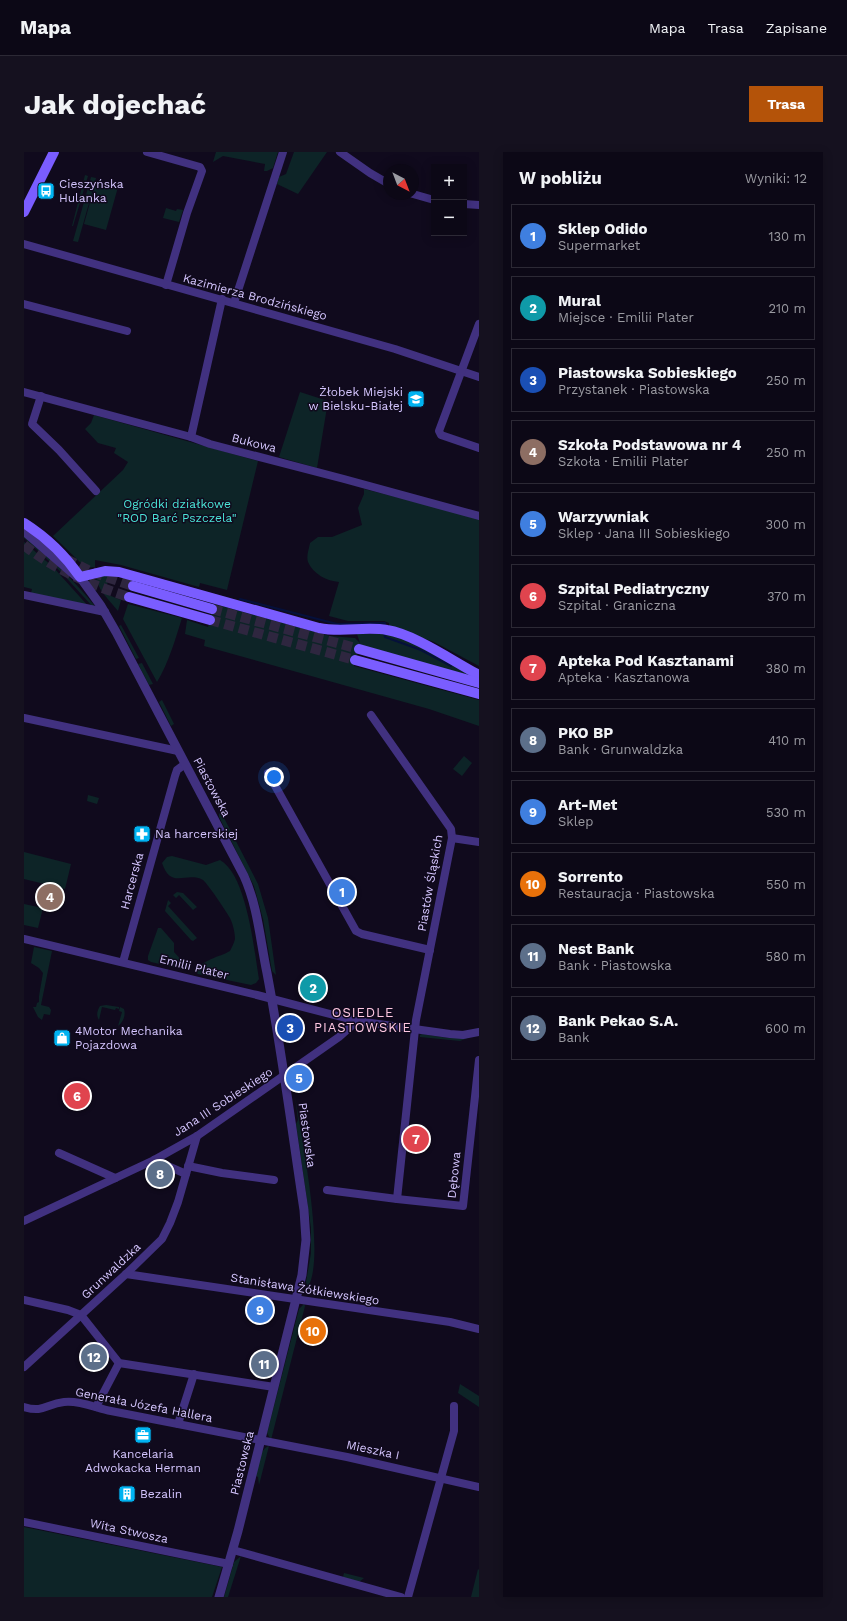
<!DOCTYPE html>
<html lang="pl">
<head>
<meta charset="utf-8">
<style>
  body { margin:0; font-family:"Work Sans",sans-serif; background:#15111f; color:#f1f3f6 }
  .controls { position:absolute; right:12px; top:12px; display:grid; overflow:hidden; border-radius:0px; box-shadow:0 2px 10px #0003 }
  .controls button { width:36px; height:36px; display:grid; place-items:center; padding:0; border:0; border-bottom:1px solid #2c2935; background:#0c0816; color:#f1f3f6; font:20px sans-serif }
  .compass { position:absolute; left:359px; top:12px; width:36px; height:36px; border-radius:50%; background:#0c0816; box-shadow:0 2px 10px #0003; rotate:138deg }
  .you { position:absolute; left:250px; top:625px; width:14px; height:14px; margin:-10px; border:3px solid #fff; border-radius:50%; background:#1a73e8; box-shadow:0 0 0 6px #1a73e833 }
  .badge { display:grid; place-items:center; width:26px; height:26px; border-radius:50%; background:#b45309; color:#fff; font-size:13px; font-weight:700 }
  .pin { position:absolute; translate:-50% -50%; border:2px solid #fff; box-shadow:0 1px 4px #0006 }
  .list { margin:0; padding:0; list-style:none }
  h2 { display:flex; justify-content:space-between; align-items:center; height:52px; margin:0; padding:0 16px; font-size:17px }
  h2 small { font-size:13px; font-weight:400; color:#9a9aa1 }
  .list li { display:grid; grid-template-columns:26px 1fr auto; gap:12px; align-items:center; box-sizing:border-box; height:64px; margin:0 8px 8px; padding:0 8px; border:1px solid #2c2935; border-radius:0px }
  .list b { display:block; font-size:15px; white-space:nowrap }
  .list p { margin:0; font-size:13px; white-space:nowrap; color:#9a9aa1 }
  .list em { font-size:13px; font-style:normal; color:#9a9aa1 }
  .map { position:relative; flex:none; width:455px; height:1445px; overflow:hidden; border-radius:0px }
  header { display:flex; align-items:center; gap:24px; box-sizing:border-box; height:56px; padding:0 20px; background:#0c0816; border-bottom:1px solid #2c2935 }
  header strong { font-size:19px }
  nav { display:flex; gap:22px; margin-inline-start:auto; font-size:14px }
  .intro { display:flex; align-items:center; justify-content:space-between; box-sizing:border-box; height:96px; padding:0 24px }
  h1 { margin:0; font-size:28px }
  .button { padding:10px 18px; border-radius:0px; background:#b45309; color:#fff; font-size:14px; font-weight:700 }
  main { display:flex; gap:24px; padding:0 24px }
  aside { flex:1; background:#0c0816; border-radius:0px; box-shadow:0 2px 10px #0003 }
  .map>svg:first-child { display:block }
</style>
</head>
<body>
<header>
<strong>Mapa</strong>
<nav><a>Mapa</a><a>Trasa</a><a>Zapisane</a></nav>
</header>
<div class="intro"><h1>Jak dojechać</h1><a class="button">Trasa</a></div>
<main>
<div class="map">
<svg width="455" height="1445" viewBox="0 0 455 1445">
  <rect width="100%" height="100%" fill="#100a1d"/>
  <g fill="#0d2427">
    <polygon points="192,0 254,0 249,16 243,19 240,19 241,12 199,4 189,10"/>
    <polygon points="270,0 303,0 274,42 253,32 255,25 262,22"/>
    <polygon points="61,23 64,24 49,74 48,74"/>
    <polygon points="67,25 72,26 54,90 49,89"/>
    <polygon points="72,29 94,35 82,78 60,72"/>
    <polygon points="142,56 152,59 153,57 159,58 155,70 139,66"/>
    <polygon points="276,240 304,249 293,316 255,305"/>
    <polygon points="70,263 234,309 203,438 176,431 175,435 97,413 71,408 71,415 62,416 29,384 99,318 104,310 90,301 92,296 74,291 61,277 67,271"/>
    <path d="M 340,337 L 455,366 L 455,514 L 410,490 L 365,474 L 365,471 L 360,469 L 324,469 L 305,464 L 315,430 C 303,429 289,422 284,410 C 282,404 285,397 286,391 L 294,385 L 308,385 L 338,373 L 334,356 L 340,342 Z"/>
    <path d="M 0,384 C 25,405 49,427 70,453 L 69,455 L 36,419 L 0,386 Z"/>
    <polygon points="0,390 29,415 65,455 7,441 8,437 0,435"/>
    <path d="M 87,421 L 81,438 L 82,442 L 97,448 L 94,459 C 87,450 73,437 72,425 Z"/>
    <path d="M 104,452 L 158,466 C 151,488 145,510 133,530 L 99,467 Z"/>
    <polygon points="190,452 306,484 331,486 336,491 333,482 364,482 388,489 455,526 335,494 330,514 455,548 455,574 405,557 180,494 181,488 161,482 163,468 184,475"/>
    <polygon points="97,473 115,506 112,507 95,474"/>
    <polygon points="118,511 129,532 125,533 114,512"/>
    <polygon points="138,548 150,572 147,574 135,550"/>
    <polygon points="440,604 448,611 438,624 429,617"/>
    <polygon points="64,643 75,646 73,652 63,649"/>
    <polygon points="197,660 234,732 244,766 252,823 248,819 239,767 230,734 195,665 195,662"/>
    <polygon points="0,700 47,712 41,737 0,727"/>
    <path d="M 148,704 L 182,713 L 196,708 C 223,723 230,798 235,827 L 232,831 L 227,833 L 174,822 L 172,820 C 176,808 196,805 206,799 C 208,795 210,791 211,787 C 211,781 209,772 206,766 C 202,759 184,732 179,728 C 162,719 147,738 138,711 L 143,705 Z"/>
    <polygon points="153,740 159,741 173,755 169,758 155,743 152,746 149,743"/>
    <polygon points="144,748 147,751 144,754 173,786 169,789 167,788 141,759"/>
    <polygon points="0,752 19,756 14,776 0,773"/>
    <polygon points="134,776 137,776 150,791 150,800 161,812 160,815 157,817 127,810 124,808 124,804"/>
    <polygon points="10,795 28,799 17,853 25,855 27,858 26,863 20,862 18,868 14,865 9,855 12,855 13,851 15,850 15,844 19,821 15,816 7,811"/>
    <path d="M 82,853 L 95,855 L 95,857 L 92,856 L 91,858 L 78,855 L 75,868 C 72,863 73,859 76,854 Z"/>
    <path d="M 96,855 L 100,857 C 102,864 99,870 94,874 L 98,860 L 95,859 Z"/>
    <polygon points="398,882 424,886 446,885 436,889 396,885 396,883"/>
    <path d="M 271,944 C 277,982 302,1105 284,1135 L 282,1130 L 287,1101 L 287,1076 L 272,972 L 274,968 Z"/>
    <polygon points="280,1152 281,1154 247,1288 243,1281 275,1157"/>
    <polygon points="436,1232 455,1244 455,1255 434,1241"/>
    <path d="M 245,1294 L 235,1333 L 234,1325 L 232,1324 C 234,1315 235,1297 245,1294 Z"/>
    <polygon points="0,1375 198,1415 188,1445 0,1445"/>
    <polygon points="217,1404 204,1445 200,1445 210,1410"/>
    <polygon points="454,1417 455,1418 455,1445 447,1445"/>
    <polygon points="320,1421 340,1426 335,1430 319,1425"/>
  </g>
  <g fill="none" stroke-linecap="round" stroke-linejoin="round">
    <g stroke="#05103b" stroke-width="2">
      <polyline points="216,447 313,472 361,471 361,473"/>
      <polyline points="360,481 361,485 397,498 427,514"/>
    </g>
    <g stroke="#2e263f" stroke-width="10" stroke-dasharray="10 5" stroke-linecap="butt">
      <path d="M 0,393 C 31,418 67,433 105,445"/>
      <polyline points="42,407 68,420 109,434"/>
      <polyline points="188,457 335,497"/>
      <polyline points="186,468 331,508"/>
    </g>
    <g stroke="#413180" stroke-width="8">
      <polyline points="123,0 176,15 178,19 163,61 142,133"/>
      <polyline points="316,0 346,21 365,32"/>
      <polyline points="389,42 410,48"/>
      <polyline points="440,52 455,53"/>
      <polyline points="0,92 371,197 455,225"/>
      <polyline points="210,151 259,0"/>
      <polyline points="0,152 103,179"/>
      <polyline points="455,172 415,279 417,283 455,296"/>
      <polyline points="0,240 167,285 186,292 320,327 455,364"/>
      <polyline points="17,244 8,272 35,298 72,339"/>
      <polyline points="167,285 198,147"/>
      <polyline points="0,443 81,460"/>
      <polyline points="347,563 427,677 428,686 392,868 373,1047"/>
      <polyline points="0,566 154,599"/>
      <polyline points="244,621 332,779 338,782 406,798"/>
      <polyline points="428,686 455,690"/>
      <polyline points="0,787 233,843 333,869 426,882 439,883 455,880"/>
      <polyline points="99,810 151,624 153,618 161,612"/>
      <polyline points="35,1001 91,1026"/>
      <polyline points="130,1008 162,1022"/>
      <polyline points="164,1014 198,1021 250,1028"/>
      <polyline points="303,1038 373,1047 439,1054 455,908"/>
      <polyline points="0,1069 130,1008 173,984 315,885 333,869"/>
      <polyline points="102,1122 426,1170 455,1177"/>
      <polyline points="0,1148 44,1158 57,1163 95,1211 250,1235"/>
      <polyline points="0,1215 102,1122 138,1087 146,1071 154,1050 173,984"/>
      <path d="M 0,1255 C 20,1261 22,1252 40,1250 C 55,1248 72,1256 87,1259 L 323,1305 L 455,1335"/>
      <polyline points="72,1255 95,1211"/>
      <polyline points="154,1272 170,1222"/>
      <polyline points="0,1370 205,1412"/>
      <polyline points="209,1398 377,1445"/>
      <polyline points="384,1445 430,1279 430,1254"/>
    </g>
    <g stroke="#413180" stroke-width="9">
      <polyline points="0,379 52,424"/>
      <path d="M 56,425 L 77,454 L 92,480 L 220,724 C 234,755 236,788 243,821 C 258,900 268,979 280,1058 L 282,1088 L 278,1123 L 214,1379 L 195,1445"/>
    </g>
    <g stroke="#7a5dff" stroke-width="10">
      <polyline points="0,60 30,0"/>
      <path d="M 0,371 C 22,385 41,403 56,425 L 81,419 L 95,420 L 295,476 C 318,481 341,474 363,478 C 390,482 430,510 455,523"/>
      <polyline points="109,434 188,457"/>
      <polyline points="105,445 186,468"/>
      <polyline points="335,497 455,531"/>
      <polyline points="331,508 455,542"/>
    </g>
  </g>
  <defs>
    <symbol id="bus-square" viewBox="-11 -11 22 22"><rect x="-9" y="-9" width="18" height="18" rx="4" fill="#00b3f1" stroke="#100a1d"/><path d="M-5-6H5V4H4V6H2V4H-2V6H-4V4H-5ZM-3.5-4V0h7V-4ZM-3.5 1.2v1.5H-2V1.2ZM2 1.2v1.5H3.5V1.2Z" fill="#fff"/></symbol>
    <symbol id="school-square" viewBox="-11 -11 22 22"><rect x="-9" y="-9" width="18" height="18" rx="4" fill="#00b3f1" stroke="#100a1d"/><path d="M0-5L7-2L0 1L-7-2ZM-4 1L0 2.5L4 1V4Q0 6-4 4Z" fill="#fff"/></symbol>
    <symbol id="pharmacy-square" viewBox="-11 -11 22 22"><rect x="-9" y="-9" width="18" height="18" rx="4" fill="#00b3f1" stroke="#100a1d"/><path d="M-2-6h4v4h4v4h-4v4h-4v-4h-4v-4h4Z" fill="#fff"/></symbol>
    <symbol id="shop-square" viewBox="-11 -11 22 22"><rect x="-9" y="-9" width="18" height="18" rx="4" fill="#00b3f1" stroke="#100a1d"/><path d="M-5-2.5h2.3a2.7 3.5 0 0 1 5.4 0H5L5.5 6h-11ZM-1.5-2.5h3a1.5 2.3 0 0 0-3 0Z" fill="#fff"/></symbol>
    <symbol id="office-square" viewBox="-11 -11 22 22"><rect x="-9" y="-9" width="18" height="18" rx="4" fill="#00b3f1" stroke="#100a1d"/><path d="M-6-3h4V-5.5h4V-3h4V5H-6ZM-1-4.5V-3h2v-1.5ZM-6 0V1H6V0Z" fill="#fff"/></symbol>
    <symbol id="building-square" viewBox="-11 -11 22 22"><rect x="-9" y="-9" width="18" height="18" rx="4" fill="#00b3f1" stroke="#100a1d"/><path d="M-4-6H4V6H1V3H-1V6H-4ZM-2.5-4.3h1.7v1.8h-1.7ZM.8-4.3h1.7v1.8H.8ZM-2.5-1h1.7V.8h-1.7ZM.8-1h1.7V.8H.8Z" fill="#fff"/></symbol>
  </defs>
  <g fill-rule="evenodd">
    <use href="#bus-square" x="12" y="29" width="20" height="20"/>
    <use href="#school-square" x="382" y="237" width="20" height="20"/>
    <use href="#pharmacy-square" x="108" y="672" width="20" height="20"/>
    <use href="#shop-square" x="28" y="876" width="20" height="20"/>
    <use href="#office-square" x="109" y="1273" width="20" height="20"/>
    <use href="#building-square" x="93" y="1332" width="20" height="20"/>
  </g>
  <g text-anchor="middle" dominant-baseline="central" stroke-width="3" stroke-linejoin="round" paint-order="stroke">
    <g font-size="12" fill="#d5c6ff" stroke="#100a1d" text-anchor="start">
      <text x="35" y="32">Cieszyńska<tspan x="35" dy="14">Hulanka</tspan></text>
      <text x="379" y="240" text-anchor="end">Żłobek Miejski<tspan x="379" dy="14">w Bielsku-Białej</tspan></text>
      <text x="131" y="682">Na harcerskiej</text>
      <text x="51" y="879">4Motor Mechanika<tspan x="51" dy="14">Pojazdowa</tspan></text>
      <text x="119" y="1302" text-anchor="middle">Kancelaria<tspan x="119" dy="14">Adwokacka Herman</tspan></text>
      <text x="116" y="1342">Bezalin</text>
    </g>
    <g font-size="12" fill="#d5c6ff" stroke="#100a1d">
      <text transform="translate(231 145) rotate(15)">Kazimierza Brodzińskiego</text>
      <text transform="translate(230 291) rotate(14)">Bukowa</text>
      <text transform="translate(188 635) rotate(62)">Piastowska</text>
      <text transform="translate(108 729) rotate(-75)">Harcerska</text>
      <text transform="translate(406 731) rotate(-80)">Piastów Śląskich</text>
      <text transform="translate(170 815) rotate(14)">Emilii Plater</text>
      <text transform="translate(199 950) rotate(-33)">Jana III Sobieskiego</text>
      <text transform="translate(283 983) rotate(82)">Piastowska</text>
      <text transform="translate(430 1023) rotate(-84)">Dębowa</text>
      <text transform="translate(87 1119) rotate(-43)">Grunwaldzka</text>
      <text transform="translate(281 1137) rotate(9)">Stanisława Żółkiewskiego</text>
      <text transform="translate(120 1253) rotate(11)">Generała Józefa Hallera</text>
      <text transform="translate(349 1298) rotate(12)">Mieszka I</text>
      <text transform="translate(218 1311) rotate(-76)">Piastowska</text>
      <text transform="translate(105 1379) rotate(12)">Wita Stwosza</text>
    </g>
    <g font-size="12" fill="#4be6d8" stroke="#100a1d">
      <text x="153" y="352">Ogródki działkowe<tspan x="153" dy="14">"ROD Barć Pszczela"</tspan></text>
    </g>
    <g font-size="13" letter-spacing="1" fill="#ffc8e2" stroke="#100a1d">
      <text x="339" y="860">OSIEDLE<tspan x="339" dy="15">PIASTOWSKIE</tspan></text>
    </g>
  </g>
</svg>
<div class="controls">
<button>+</button>
<button>−</button>
</div>
<svg class="compass" viewBox="-18 -18 36 36"><path d="M0-13l5 13h-10z" fill="#e53935"/><path d="M0 13l5-13h-10z" fill="#9a9aa1"/></svg>
<div class="you"></div>
<div class="pin badge" style="left:318px;top:740px;background:#3f7fe0">1</div>
<div class="pin badge" style="left:289px;top:836px;background:#0f9aa8">2</div>
<div class="pin badge" style="left:266px;top:876px;background:#1a4fb4">3</div>
<div class="pin badge" style="left:26px;top:745px;background:#8d6e63">4</div>
<div class="pin badge" style="left:275px;top:926px;background:#3f7fe0">5</div>
<div class="pin badge" style="left:53px;top:944px;background:#e0444e">6</div>
<div class="pin badge" style="left:392px;top:987px;background:#e0444e">7</div>
<div class="pin badge" style="left:136px;top:1022px;background:#5c6f8a">8</div>
<div class="pin badge" style="left:236px;top:1158px;background:#3f7fe0">9</div>
<div class="pin badge" style="left:289px;top:1179px;background:#e8710a">10</div>
<div class="pin badge" style="left:240px;top:1212px;background:#5c6f8a">11</div>
<div class="pin badge" style="left:70px;top:1205px;background:#5c6f8a">12</div>
</div>
<aside>
<h2>W pobliżu<small>Wyniki: 12</small></h2>
<ul class="list">
<li><span class="badge" style="background:#3f7fe0">1</span><div><b>Sklep Odido</b><p>Supermarket</p></div><em>130 m</em></li>
<li><span class="badge" style="background:#0f9aa8">2</span><div><b>Mural</b><p>Miejsce · Emilii Plater</p></div><em>210 m</em></li>
<li><span class="badge" style="background:#1a4fb4">3</span><div><b>Piastowska Sobieskiego</b><p>Przystanek · Piastowska</p></div><em>250 m</em></li>
<li><span class="badge" style="background:#8d6e63">4</span><div><b>Szkoła Podstawowa nr 4</b><p>Szkoła · Emilii Plater</p></div><em>250 m</em></li>
<li><span class="badge" style="background:#3f7fe0">5</span><div><b>Warzywniak</b><p>Sklep · Jana III Sobieskiego</p></div><em>300 m</em></li>
<li><span class="badge" style="background:#e0444e">6</span><div><b>Szpital Pediatryczny</b><p>Szpital · Graniczna</p></div><em>370 m</em></li>
<li><span class="badge" style="background:#e0444e">7</span><div><b>Apteka Pod Kasztanami</b><p>Apteka · Kasztanowa</p></div><em>380 m</em></li>
<li><span class="badge" style="background:#5c6f8a">8</span><div><b>PKO BP</b><p>Bank · Grunwaldzka</p></div><em>410 m</em></li>
<li><span class="badge" style="background:#3f7fe0">9</span><div><b>Art-Met</b><p>Sklep</p></div><em>530 m</em></li>
<li><span class="badge" style="background:#e8710a">10</span><div><b>Sorrento</b><p>Restauracja · Piastowska</p></div><em>550 m</em></li>
<li><span class="badge" style="background:#5c6f8a">11</span><div><b>Nest Bank</b><p>Bank · Piastowska</p></div><em>580 m</em></li>
<li><span class="badge" style="background:#5c6f8a">12</span><div><b>Bank Pekao S.A.</b><p>Bank</p></div><em>600 m</em></li>
</ul>
</aside>
</main>
</body>
</html>
